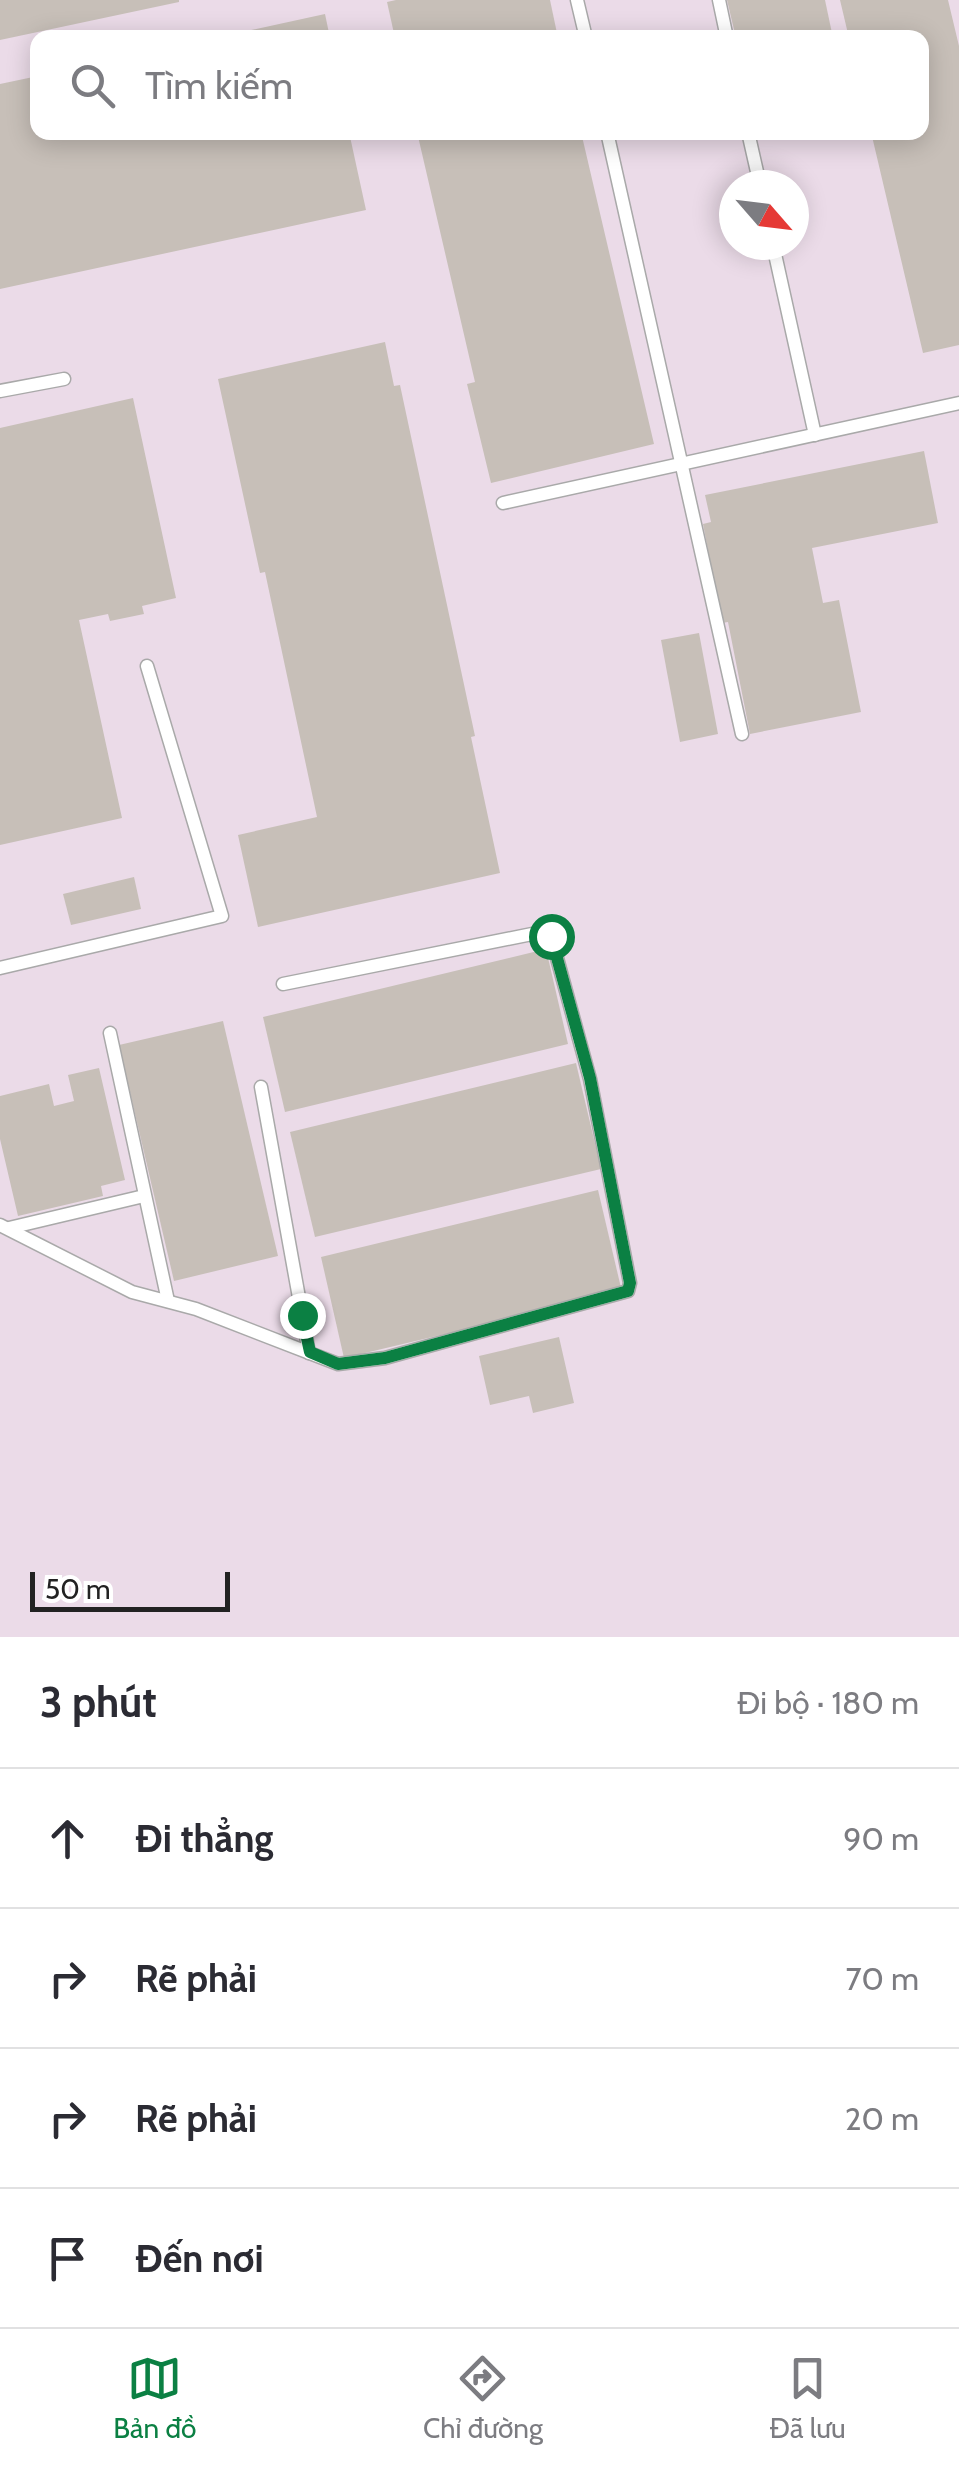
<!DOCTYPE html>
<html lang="vi">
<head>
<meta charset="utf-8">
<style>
  body { margin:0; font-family:Cabin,sans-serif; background:#f7f7f7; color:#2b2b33 }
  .compass { position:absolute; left:719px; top:170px; width:90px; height:90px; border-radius:50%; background:#fff; box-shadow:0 5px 25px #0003; rotate:118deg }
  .scale { position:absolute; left:30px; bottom:25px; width:200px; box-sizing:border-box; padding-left:10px; border:5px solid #222; border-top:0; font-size:28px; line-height:35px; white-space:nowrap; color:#222; -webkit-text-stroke:8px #fff; paint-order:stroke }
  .stop { position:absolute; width:30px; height:30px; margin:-22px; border:8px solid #0b8043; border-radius:50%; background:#fff }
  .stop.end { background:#0b8043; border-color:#fff; box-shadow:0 2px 10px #0008 }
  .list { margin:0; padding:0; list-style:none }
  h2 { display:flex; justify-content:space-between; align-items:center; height:130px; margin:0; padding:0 40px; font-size:42px }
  h2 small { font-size:32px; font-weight:400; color:#7c7c81 }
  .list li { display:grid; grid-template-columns:65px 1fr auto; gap:30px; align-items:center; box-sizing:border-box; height:140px; padding:0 40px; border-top:2px solid #e1e1e2 }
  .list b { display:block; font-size:38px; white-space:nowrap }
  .list em { font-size:32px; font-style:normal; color:#7c7c81 }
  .icon { flex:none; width:55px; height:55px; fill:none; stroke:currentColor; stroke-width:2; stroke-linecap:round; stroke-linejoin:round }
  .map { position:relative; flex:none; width:959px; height:1637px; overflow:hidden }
  .search { position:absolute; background:#fff; box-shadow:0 5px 25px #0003; left:30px; right:30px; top:30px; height:110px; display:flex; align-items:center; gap:25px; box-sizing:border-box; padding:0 35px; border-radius:20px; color:#7c7c81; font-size:38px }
  .sheet { height:690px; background:#fff }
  nav { display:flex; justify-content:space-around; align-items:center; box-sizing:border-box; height:140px; border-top:2px solid #e1e1e2; background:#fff; font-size:28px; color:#7c7c81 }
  nav a { display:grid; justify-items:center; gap:5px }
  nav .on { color:#0b8043 }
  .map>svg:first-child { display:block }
</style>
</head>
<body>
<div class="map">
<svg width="959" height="1637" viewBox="0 0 959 1637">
  <rect width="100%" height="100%" fill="#f2efe9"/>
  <path fill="#ebdbe8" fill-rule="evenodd" d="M 0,0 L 959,0 L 959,1637 L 0,1637 ZM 38,38 L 922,38 L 922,132 L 38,132 ZM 734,185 L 794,185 L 794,245 L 734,245 Z"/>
  <g fill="#c7bfb8">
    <polygon points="0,0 179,0 179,2 0,40"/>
    <polygon points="396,0 550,0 558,38 395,38 387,2"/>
    <polygon points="727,0 825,0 833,38 736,38"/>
    <polygon points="840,0 948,0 959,46 959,345 923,353 871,132 922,132 922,38 849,38"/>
    <polygon points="325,14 330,38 225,38 224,36"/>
    <polygon points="38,76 38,132 349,132 366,210 0,289 0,84"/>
    <polygon points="417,132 581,132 654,444 491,483 467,384 475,382"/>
    <polygon points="385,342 394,386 400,385 475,736 471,737 500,873 258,927 238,835 317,817 265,572 260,573 218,379"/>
    <polygon points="133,398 176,598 142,606 144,614 110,621 108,614 79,620 122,818 0,845 0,428"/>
    <polygon points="924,451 938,523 812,548 823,603 839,600 861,712 750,734 728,622 722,623 703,524 711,522 705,495"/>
    <polygon points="699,633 718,734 680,742 661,640"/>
    <polygon points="134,877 141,909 71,925 63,894"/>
    <polygon points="546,949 568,1044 285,1112 263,1017"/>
    <polygon points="223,1021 278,1256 174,1281 119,1045"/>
    <polygon points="576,1063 601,1169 315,1237 290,1132"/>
    <polygon points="99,1068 125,1180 101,1186 103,1196 18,1216 0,1139 0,1096 49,1084 54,1106 74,1101 68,1075"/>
    <polygon points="598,1190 622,1292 344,1358 321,1257"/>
    <polygon points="559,1337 574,1403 533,1413 529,1396 490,1405 479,1356"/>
  </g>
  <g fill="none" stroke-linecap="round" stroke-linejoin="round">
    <defs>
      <g id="service">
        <polyline points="577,0 586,38"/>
        <polyline points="719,0 727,38"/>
        <polyline points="607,132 742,734"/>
        <polyline points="748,132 760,185"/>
        <polyline points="773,245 815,435"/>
        <polyline points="0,391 64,379"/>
        <polyline points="503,503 959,403"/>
        <polyline points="0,968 222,916 147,666"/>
        <polyline points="110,1033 168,1301"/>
        <polyline points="261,1087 309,1353"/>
        <polyline points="0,1225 132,1292 196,1309 338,1364 385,1358 628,1291 630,1283 590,1079 551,936 542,932 283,984"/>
        <polyline points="9,1228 144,1196"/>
      </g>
    </defs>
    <use href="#service" stroke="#a9a9a9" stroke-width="15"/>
    <use href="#service" stroke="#fff" stroke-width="12"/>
  </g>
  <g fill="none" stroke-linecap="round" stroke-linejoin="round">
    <polyline stroke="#0b8043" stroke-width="12" points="302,1315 310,1352 338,1364 385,1358 628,1291 630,1283 590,1078 551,936"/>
  </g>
</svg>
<svg class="compass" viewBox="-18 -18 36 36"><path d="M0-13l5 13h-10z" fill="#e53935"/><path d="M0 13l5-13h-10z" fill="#7c7c81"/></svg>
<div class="scale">50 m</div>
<div class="stop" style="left:551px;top:936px"></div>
<div class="stop end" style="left:302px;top:1315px"></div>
<div class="search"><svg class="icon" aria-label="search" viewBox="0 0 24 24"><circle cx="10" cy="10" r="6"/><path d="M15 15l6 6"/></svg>Tìm kiếm</div>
</div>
<section class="sheet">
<h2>3 phút<small>Đi bộ · 180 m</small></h2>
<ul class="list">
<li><svg class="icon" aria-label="ahead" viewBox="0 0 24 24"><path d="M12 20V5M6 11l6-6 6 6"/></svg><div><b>Đi thẳng</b></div><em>90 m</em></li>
<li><svg class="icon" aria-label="right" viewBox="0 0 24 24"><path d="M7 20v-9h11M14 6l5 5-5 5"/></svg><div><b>Rẽ phải</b></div><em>70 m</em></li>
<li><svg class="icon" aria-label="right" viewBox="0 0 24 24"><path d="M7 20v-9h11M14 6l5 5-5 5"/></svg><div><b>Rẽ phải</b></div><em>20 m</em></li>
<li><svg class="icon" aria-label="arrive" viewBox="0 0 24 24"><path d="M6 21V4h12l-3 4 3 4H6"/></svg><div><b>Đến nơi</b></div></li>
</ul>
</section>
<nav>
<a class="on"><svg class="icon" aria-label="map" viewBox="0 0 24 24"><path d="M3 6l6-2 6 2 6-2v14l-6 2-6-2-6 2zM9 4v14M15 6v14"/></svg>Bản đồ</a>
<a><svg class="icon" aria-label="directions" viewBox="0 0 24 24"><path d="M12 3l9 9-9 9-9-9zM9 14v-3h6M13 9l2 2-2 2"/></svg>Chỉ đường</a>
<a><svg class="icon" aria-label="saved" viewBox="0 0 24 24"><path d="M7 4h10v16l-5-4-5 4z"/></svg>Đã lưu</a>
</nav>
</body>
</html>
